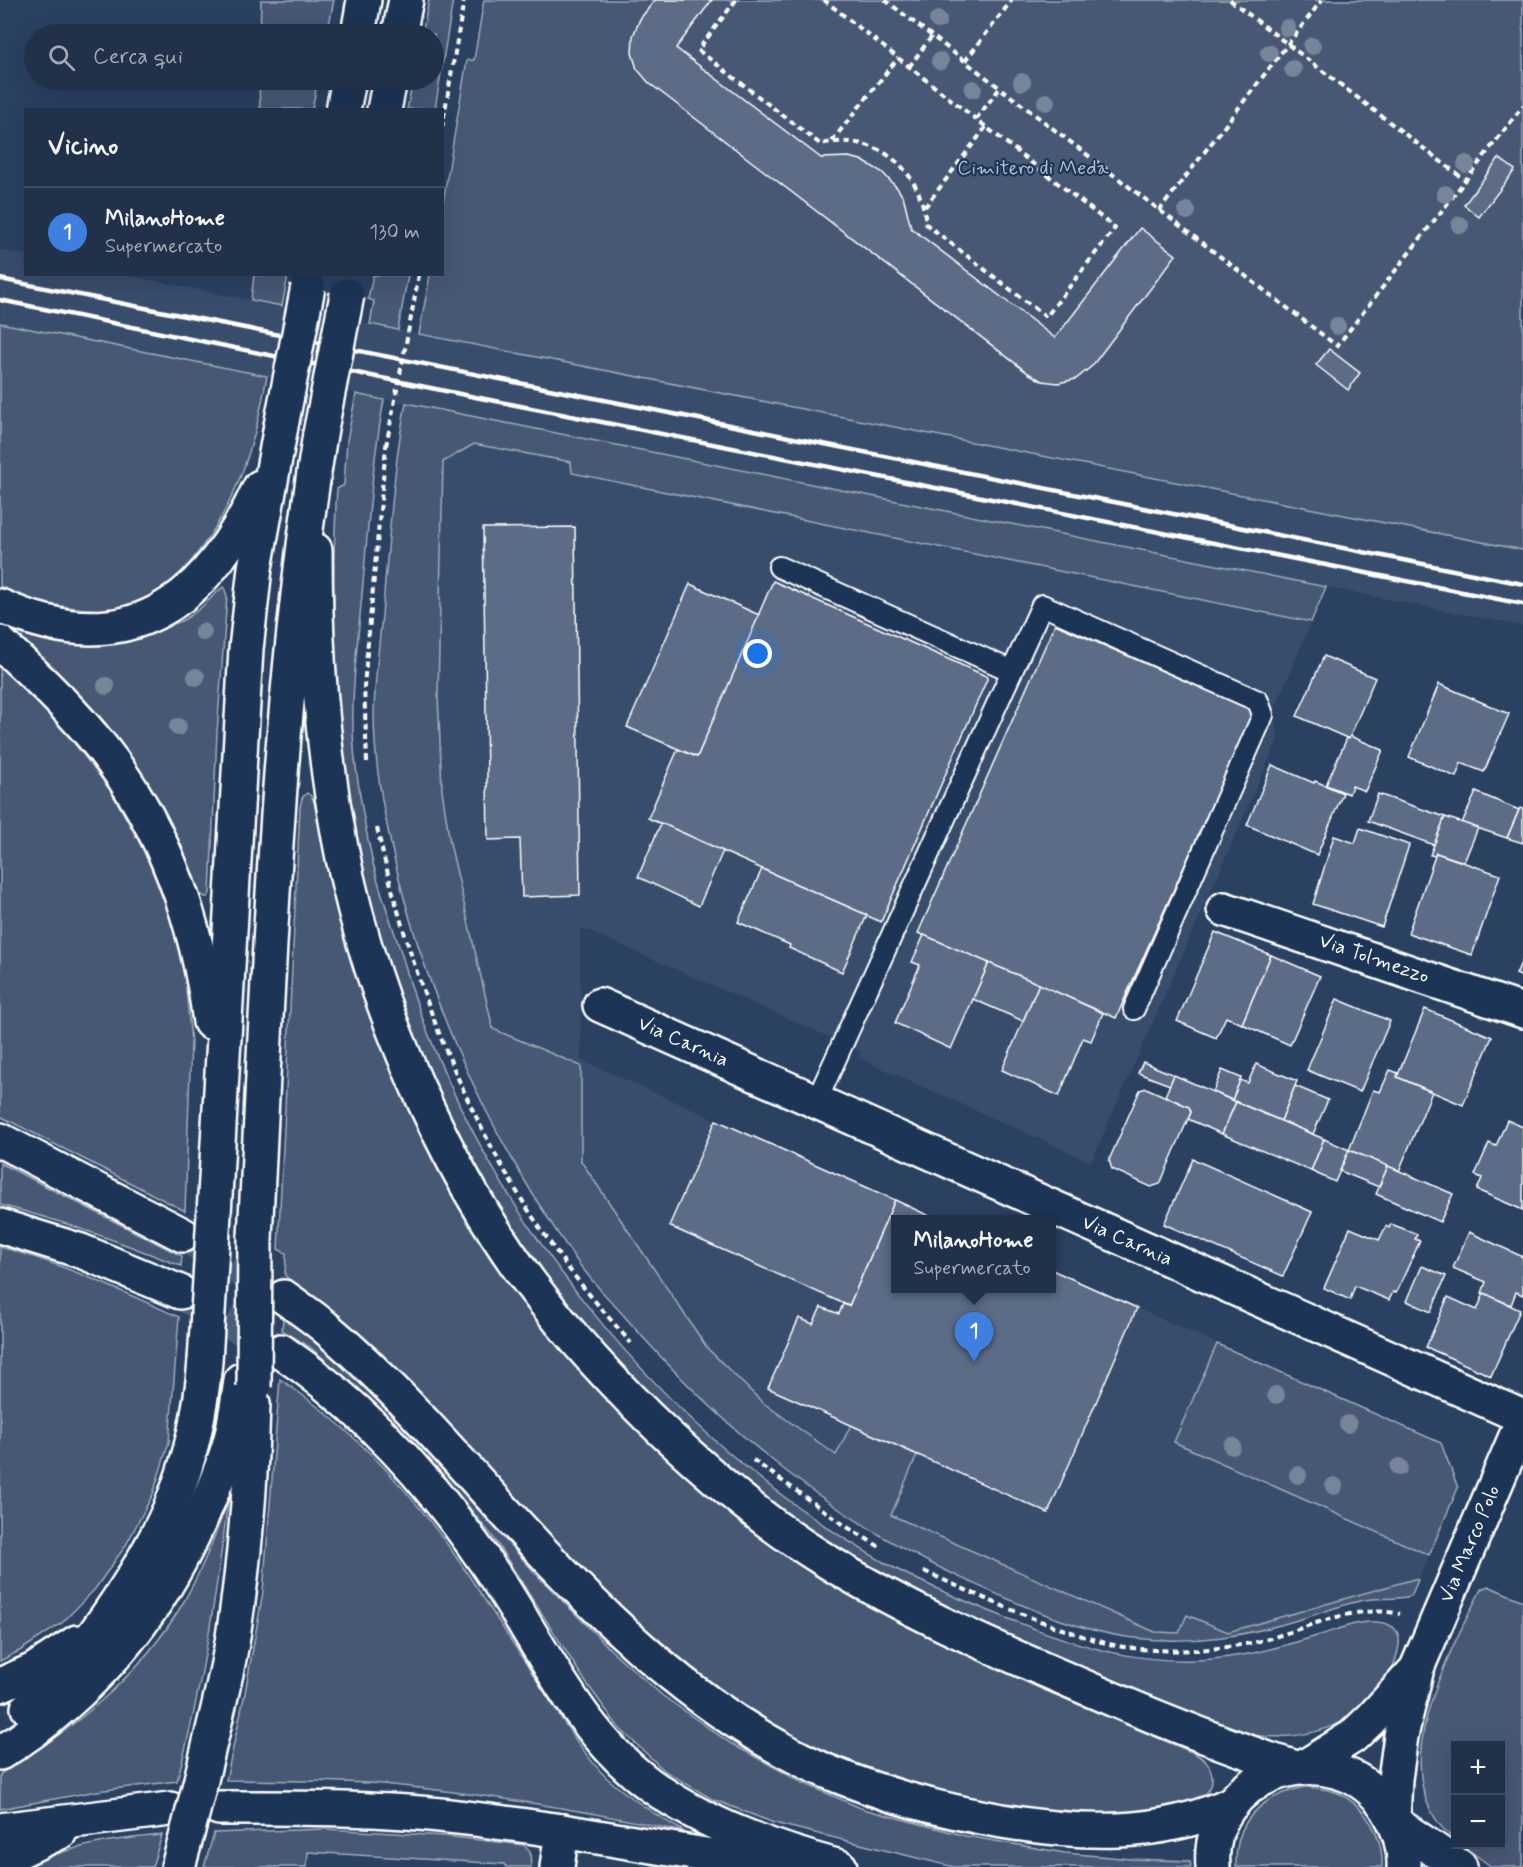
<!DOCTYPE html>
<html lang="it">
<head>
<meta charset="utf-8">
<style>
  body { margin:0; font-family:Mynerve,sans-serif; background:#283950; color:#f1f3f6 }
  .controls { position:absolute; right:18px; bottom:18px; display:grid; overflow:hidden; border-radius:0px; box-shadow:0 6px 24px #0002 }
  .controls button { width:54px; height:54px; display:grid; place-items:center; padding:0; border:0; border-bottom:2px solid #3d4c61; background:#203149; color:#f1f3f6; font:30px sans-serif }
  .you { position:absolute; left:758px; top:654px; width:21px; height:21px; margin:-15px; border:4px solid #fff; border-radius:50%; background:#1a73e8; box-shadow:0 0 0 9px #1a73e833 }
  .badge { display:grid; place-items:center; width:39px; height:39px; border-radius:50%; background:#ffd166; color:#fff; font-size:20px; font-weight:700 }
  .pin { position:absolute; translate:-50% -50px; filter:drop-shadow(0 2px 3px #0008) }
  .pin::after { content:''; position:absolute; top:32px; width:21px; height:18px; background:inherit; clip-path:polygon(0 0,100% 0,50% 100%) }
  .popup { position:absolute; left:891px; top:1215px; width:165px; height:78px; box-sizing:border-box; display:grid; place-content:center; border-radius:0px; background:#203149; filter:drop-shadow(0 2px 4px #0005); font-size:20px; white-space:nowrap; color:#a2a9b4 }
  .popup b { font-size:22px; color:#f1f3f6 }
  .popup::after { content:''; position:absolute; left:50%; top:100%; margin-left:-12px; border:12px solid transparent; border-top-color:#203149 }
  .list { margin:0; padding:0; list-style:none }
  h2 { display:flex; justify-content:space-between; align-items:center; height:78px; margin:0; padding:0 24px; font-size:26px }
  h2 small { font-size:20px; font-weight:400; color:#a2a9b4 }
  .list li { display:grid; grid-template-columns:39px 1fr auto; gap:18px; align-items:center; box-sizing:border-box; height:90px; padding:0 24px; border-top:2px solid #3d4c61 }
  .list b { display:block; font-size:22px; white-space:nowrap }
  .list p { margin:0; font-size:20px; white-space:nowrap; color:#a2a9b4 }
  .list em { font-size:20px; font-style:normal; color:#a2a9b4 }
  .icon { flex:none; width:33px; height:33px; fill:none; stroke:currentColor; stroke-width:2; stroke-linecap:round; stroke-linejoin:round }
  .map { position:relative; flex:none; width:1523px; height:1867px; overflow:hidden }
  .search { position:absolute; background:#203149; box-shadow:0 6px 24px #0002; left:24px; top:24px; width:420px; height:66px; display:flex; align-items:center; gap:15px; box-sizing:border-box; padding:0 21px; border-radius:33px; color:#a2a9b4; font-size:22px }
  .panel { position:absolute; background:#203149; box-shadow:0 6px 24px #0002; left:24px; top:108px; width:420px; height:168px; border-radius:0px }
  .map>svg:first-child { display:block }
</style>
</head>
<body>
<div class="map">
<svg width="1523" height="1867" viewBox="0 0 1523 1867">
  <rect width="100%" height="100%" fill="#2a4161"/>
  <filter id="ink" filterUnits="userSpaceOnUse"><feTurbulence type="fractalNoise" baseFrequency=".0167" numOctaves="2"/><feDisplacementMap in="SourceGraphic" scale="12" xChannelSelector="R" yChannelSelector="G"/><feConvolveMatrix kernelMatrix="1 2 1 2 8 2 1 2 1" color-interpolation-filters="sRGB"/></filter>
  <g filter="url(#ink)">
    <g fill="#394e6c">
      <polygon points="0,250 25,255 26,274 125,275 419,334 1523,550 1523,626 0,323"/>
      <polygon points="474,444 571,462 572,473 1311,622 1274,711 1278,739 1091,1162 859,1058 861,1052 843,1043 589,931 580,929 581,1060 938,1219 896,1220 896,1288 1052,1288 1052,1270 1441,1443 1458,1488 1418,1580 1414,1579 1228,1632 1187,1615 1179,1633 1155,1632 891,1515 917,1455 837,1456 762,1402 708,1349 581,1161 581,1066 493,1029 450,843 442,790 438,695 443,461"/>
    </g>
    <g fill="#465975" stroke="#a2acba" stroke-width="1.5">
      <polygon points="261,0 334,0 327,34 260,34"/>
      <polygon points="429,0 453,0 435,109 407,109 413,80 434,80 434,34 422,34"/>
      <polygon points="484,0 1523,0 1523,550 419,334 430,275 442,274 443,202 467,60 474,60"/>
      <polygon points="259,80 318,80 312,109 260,109"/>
      <polygon points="254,275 288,275 282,306 251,300"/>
      <polygon points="373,275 408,275 398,330 370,324 374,301 368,299"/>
      <path d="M 0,323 L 267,376 C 255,445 237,504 193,559 C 178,578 160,595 137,604 C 115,612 91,610 69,607 C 45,604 21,598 0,586 Z"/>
      <path d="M 356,394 L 384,400 C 372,464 368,529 362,594 C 357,651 348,710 356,767 C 360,799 366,832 373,863 C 380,891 390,919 399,946 C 406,967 411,988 419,1009 C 501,1236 675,1443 885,1563 C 923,1584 964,1601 1004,1617 C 1082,1648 1150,1670 1236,1656 C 1264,1652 1293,1643 1320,1635 C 1339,1629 1363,1618 1383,1623 C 1407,1628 1399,1650 1393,1667 C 1368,1727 1297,1747 1237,1732 C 1223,1729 1209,1723 1196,1718 C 1081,1668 963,1622 854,1560 C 799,1529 750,1488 703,1447 C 687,1433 669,1420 654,1404 C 639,1389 625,1371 610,1355 C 580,1320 548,1286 522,1247 C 371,1016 319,763 337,489 L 344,485 L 347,440 Z"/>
      <path d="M 406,403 L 1326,587 L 1311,622 L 572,473 L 571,462 L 474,444 L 443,462 L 438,695 L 442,790 L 450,843 L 493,1029 L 581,1066 L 581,1161 L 708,1349 L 762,1402 L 836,1455 L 851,1425 L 917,1455 L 891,1515 L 1155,1632 L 1179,1633 L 1187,1615 L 1228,1632 L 1414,1579 L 1418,1580 L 1411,1596 C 1395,1600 1380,1597 1364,1600 C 1343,1604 1322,1613 1301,1619 C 1246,1636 1192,1645 1134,1638 C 1077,1632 1009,1600 957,1576 C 829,1516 718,1425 626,1318 C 609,1299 591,1281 577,1261 C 483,1129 415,975 385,815 C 378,781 374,746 374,712 C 375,669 382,624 385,581 C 391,521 394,462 406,403 Z"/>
      <path d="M 224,587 L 227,596 L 217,733 L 210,893 L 208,897 L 205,897 L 200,894 C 178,831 146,770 102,719 C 73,685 39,656 6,627 C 58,642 112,650 164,628 C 171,625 179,623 185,619 C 193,614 201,608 207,602 C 214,596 216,591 224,587 Z"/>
      <polygon points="0,666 59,723 111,791 145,853 170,916 185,977 191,1042 185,1211 0,1116"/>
      <path d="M 307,793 L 311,796 L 314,802 L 334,889 L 466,1216 L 505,1277 L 561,1349 L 606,1398 L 662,1454 L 713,1498 L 878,1610 L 961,1652 L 1039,1688 L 1194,1753 C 1204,1759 1211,1764 1212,1777 C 1214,1801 1181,1804 1164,1807 C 1107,1819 1049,1812 992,1801 C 946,1792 900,1782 856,1765 C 753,1725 669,1652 590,1578 L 363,1339 L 334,1313 L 285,1276 L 286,1253 L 278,1249 L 300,807 L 302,798 Z"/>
      <path d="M 0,1163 L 182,1256 L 181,1266 C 122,1243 62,1220 0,1205 Z"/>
      <path d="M 0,1247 C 62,1263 121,1291 179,1317 L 169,1442 L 153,1494 L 126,1545 L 95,1589 L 62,1623 L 21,1650 L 0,1661 Z"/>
      <polygon points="283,1317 328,1350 383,1403 535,1573 611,1650 663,1696 730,1743 801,1782 863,1809 966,1836 1065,1853 1132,1859 1190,1861 1191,1867 954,1867 774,1823 712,1799 665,1771 619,1728 585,1681 493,1537 453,1488 364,1394 310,1347 282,1330"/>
      <polygon points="1217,1344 1441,1443 1458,1488 1429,1555 1174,1442"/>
      <path d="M 280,1379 C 354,1429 414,1494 463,1567 C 491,1609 518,1651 545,1693 C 562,1719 585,1757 607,1778 C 631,1799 657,1816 685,1832 C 585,1810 484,1794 382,1784 C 330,1780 278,1781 226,1780 L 245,1693 L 263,1592 Z"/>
      <path d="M 228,1501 C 216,1596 202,1689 177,1781 L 97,1791 L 0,1809 L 0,1774 C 72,1730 140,1677 183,1603 C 202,1570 215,1536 228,1501 Z"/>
      <path d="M 1488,1586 L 1523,1601 L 1523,1867 L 1492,1867 L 1462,1845 L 1500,1844 L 1500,1746 L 1456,1746 L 1455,1840 C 1378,1778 1448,1657 1481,1589 Z"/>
      <path d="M 1305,1787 C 1316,1788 1328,1789 1338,1793 C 1366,1806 1384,1837 1382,1867 L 1236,1867 C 1234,1820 1262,1796 1305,1787 Z"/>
      <polygon points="326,1829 444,1836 524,1845 530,1852 531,1867 506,1867 504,1864 308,1852 307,1867 204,1867 214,1833"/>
      <path d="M 162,1835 L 152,1867 L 27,1867 C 68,1845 116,1839 162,1835 Z"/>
    </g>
    <g fill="#5b6c86" stroke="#fff" stroke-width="1.5">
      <polygon points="655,0 712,0 676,48 821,158 849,157 861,160 882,172 898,189 904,199 911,228 1055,338 1140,228 1176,255 1092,366 1076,379 1058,383 1042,381 1028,373 649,83 637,69 632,53 633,36 640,19"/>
      <polygon points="1499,158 1515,170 1479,217 1464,205"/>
      <polygon points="1329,349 1360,373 1348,390 1316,365"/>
      <polygon points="575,527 580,895 522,897 520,839 488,840 483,528"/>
      <polygon points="773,581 988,677 881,922 648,818 678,749 697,757"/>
      <polygon points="690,584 759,615 697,757 627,727"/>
      <polygon points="1055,624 1254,711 1116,1018 918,933"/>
      <polygon points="1324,656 1375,678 1349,739 1297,716"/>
      <polygon points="1439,684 1509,714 1484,772 1461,763 1456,777 1409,757"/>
      <polygon points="1350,736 1383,750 1365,791 1352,786 1349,794 1326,785 1347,738 1349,739"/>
      <polygon points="1272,765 1314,783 1315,781 1343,793 1317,855 1247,825"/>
      <polygon points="1476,792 1519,810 1507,838 1462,823"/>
      <polygon points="1378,794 1445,817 1434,845 1368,821"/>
      <polygon points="1520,808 1523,809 1523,843 1507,838"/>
      <polygon points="1445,817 1478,828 1464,862 1436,853 1435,856 1430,855"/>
      <polygon points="661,823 723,851 699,906 638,877"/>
      <polygon points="1360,828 1409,845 1382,927 1313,904 1334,836 1355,843"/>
      <polygon points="1436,853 1500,875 1472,955 1408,933"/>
      <polygon points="762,869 867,915 842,972 789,948 790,945 738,922"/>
      <polygon points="1215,932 1271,955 1242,1024 1226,1017 1216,1038 1177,1021"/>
      <polygon points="924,935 989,963 951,1049 895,1023 920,965 912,962"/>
      <polygon points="1271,955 1320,976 1290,1045 1242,1024"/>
      <polygon points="1523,958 1523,977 1516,974"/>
      <polygon points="989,963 1039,984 1023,1021 973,999"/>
      <polygon points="1039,984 1103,1013 1091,1041 1083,1038 1059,1096 1002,1070"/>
      <polygon points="1337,999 1390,1021 1360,1092 1307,1070"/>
      <polygon points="1425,1009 1492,1037 1463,1105 1397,1077"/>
      <polygon points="1143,1062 1174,1075 1170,1085 1138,1073"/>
      <polygon points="1256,1064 1297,1081 1281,1121 1232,1100 1240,1080 1248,1083"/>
      <polygon points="1222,1070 1241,1078 1232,1100 1213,1092"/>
      <polygon points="1390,1070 1398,1073 1397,1077 1432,1092 1399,1171 1349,1150 1373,1090 1380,1092"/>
      <polygon points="1174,1075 1236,1102 1222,1134 1188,1119 1191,1112 1189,1107 1165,1096"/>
      <polygon points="1295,1086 1328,1100 1313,1134 1281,1121"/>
      <polygon points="1146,1088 1189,1107 1191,1112 1160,1184 1151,1187 1112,1169 1109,1160 1140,1090"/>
      <polygon points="1236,1102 1324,1139 1311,1171 1222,1134"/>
      <polygon points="716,1120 895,1200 849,1306 669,1226"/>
      <polygon points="1507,1120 1523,1127 1523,1210 1477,1190 1482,1178 1475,1175 1489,1143 1496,1146"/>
      <polygon points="1324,1139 1349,1150 1335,1182 1311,1171"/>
      <polygon points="1349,1150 1388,1166 1379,1187 1340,1171"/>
      <polygon points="1193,1159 1312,1212 1283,1276 1164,1224"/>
      <polygon points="1388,1166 1453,1194 1440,1222 1376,1194"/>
      <polygon points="895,1200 938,1220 896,1220 896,1288 1052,1288 1052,1270 1137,1308 1048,1513 768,1388 799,1318 813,1324 821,1307 839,1314 843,1304 849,1306"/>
      <polygon points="1391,1224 1417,1234 1415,1239 1420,1241 1396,1293 1393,1292 1389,1300 1355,1286 1350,1300 1324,1288 1350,1228 1379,1240 1386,1226 1389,1228"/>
      <polygon points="1469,1232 1523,1257 1523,1295 1516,1292 1511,1305 1482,1293 1486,1282 1453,1268"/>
      <polygon points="1422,1266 1446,1276 1431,1312 1407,1301"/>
      <polygon points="1484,1293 1520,1310 1491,1376 1426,1347 1448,1297 1477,1310"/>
    </g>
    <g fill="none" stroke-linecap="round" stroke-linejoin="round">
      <g stroke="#4a5e79" stroke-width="33" stroke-dasharray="33 16" stroke-linecap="butt">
        <polyline points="189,1238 277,1293"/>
        <polyline points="184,1295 277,1349"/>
      </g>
      <defs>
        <g id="lane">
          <polyline points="779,567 1012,671"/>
          <polyline points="816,1102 1042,605 1258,701 1263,715 1134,1009"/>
        </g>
        <g id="street">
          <polyline points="1224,909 1523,1011"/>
          <polyline points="600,1005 1523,1417"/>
          <polyline points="1304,1767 1352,1737 1371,1719 1412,1674"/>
          <polyline points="1393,1818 1395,1779 1401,1736 1417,1668 1523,1420"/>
          <polyline points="557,1867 562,1831"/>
        </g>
        <g id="secondary">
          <polyline points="358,34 364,0"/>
          <polyline points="399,34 406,0"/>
          <polyline points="343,110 349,80"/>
          <polyline points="384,110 390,80"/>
          <path d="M 315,550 C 315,672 325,795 356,914 C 388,1037 454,1181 530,1283 C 571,1338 617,1388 667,1435 C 715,1479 765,1523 820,1557 C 900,1607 986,1645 1073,1682 C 1146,1714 1219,1744 1296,1768"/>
          <polyline points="1395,1823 1460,1867"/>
          <polyline points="562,1831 777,1867"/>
          <path d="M 1213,1867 C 1205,1771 1337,1730 1388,1810 C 1398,1827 1405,1847 1404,1867"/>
        </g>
        <g id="highway">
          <path d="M 0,606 C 128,663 206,604 260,487"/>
          <path d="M 0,643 C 36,675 72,710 102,748 C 164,826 198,924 210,1022"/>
          <polyline points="0,1140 183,1235"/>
          <polyline points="214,1214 246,649 255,568 281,426"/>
          <polyline points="0,1226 81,1251 180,1292"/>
          <path d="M 255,1237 C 269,969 277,699 320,434"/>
          <path d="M 284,1297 C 298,1307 313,1317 326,1328 C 393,1384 451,1453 510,1517 C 600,1616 701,1716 826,1771 C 881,1794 943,1811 1002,1821 C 1080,1834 1160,1838 1233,1803"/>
          <path d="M 281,1351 C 369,1411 441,1493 498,1581 C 544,1651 580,1733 649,1784 C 705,1825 774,1849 840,1867"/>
          <polyline points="0,1685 34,1670 77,1642"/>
          <path d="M 28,1708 C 56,1687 77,1658 98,1629 C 162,1540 196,1472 205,1361"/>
          <path d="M 0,1753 C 24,1739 46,1722 66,1704 C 133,1645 175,1581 209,1499 C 218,1477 228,1454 233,1430 C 236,1413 239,1397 241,1380"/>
          <path d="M 201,1780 C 212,1733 225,1685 233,1637 C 245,1559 251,1481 253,1403"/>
          <path d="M 219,1808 C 276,1808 333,1807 389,1811 C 447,1814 505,1823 562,1831"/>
          <polyline points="0,1830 170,1809"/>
          <polyline points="0,1862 23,1849 60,1832"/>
          <polyline points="178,1867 187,1834"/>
        </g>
      </defs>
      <use href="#lane" stroke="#fff" stroke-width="24"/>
      <use href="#street" stroke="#fff" stroke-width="38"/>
      <use href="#secondary" stroke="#fff" stroke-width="38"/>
      <use href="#highway" stroke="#fff" stroke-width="38"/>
      <g stroke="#fff" stroke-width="4" stroke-dasharray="6 4.5" stroke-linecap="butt">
        <path d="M 736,0 L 698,50 L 820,144 C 876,132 921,167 926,224 L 1046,317 L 1115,228 L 824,0"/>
        <polyline points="885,0 1337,346 1523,106"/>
        <polyline points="1230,0 1465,180"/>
        <polyline points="965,61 1012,0"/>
        <polyline points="909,67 932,36"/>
        <polyline points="976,119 1000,88"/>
        <polyline points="442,128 464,0"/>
        <polyline points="832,141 898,58"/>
        <polyline points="925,207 986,127"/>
        <polyline points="1159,211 1322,0"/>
        <polyline points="412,312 419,274"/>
        <polyline points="367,762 364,686 386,446"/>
        <path d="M 377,828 C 410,975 464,1120 551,1244 C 575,1279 603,1311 631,1343"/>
        <polyline points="753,1460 847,1527 880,1547"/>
        <path d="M 924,1571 C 972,1593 1020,1615 1071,1632 C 1088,1638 1106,1644 1124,1647 C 1164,1653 1206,1651 1246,1644 C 1297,1635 1347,1602 1400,1614"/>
      </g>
      <use href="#lane" stroke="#1d3557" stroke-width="20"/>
      <use href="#street" stroke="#1d3557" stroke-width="33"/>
      <use href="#secondary" stroke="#1d3557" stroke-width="33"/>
      <use href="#highway" stroke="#1d3557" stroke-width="33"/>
      <g stroke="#fff" stroke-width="4.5">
        <polyline points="0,279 1523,584"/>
        <polyline points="0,300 470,396 1523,604"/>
      </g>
      <defs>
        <g id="secondary-bridge">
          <polyline points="281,426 308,287"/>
          <polyline points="320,434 347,295"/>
        </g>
        <g id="highway-bridge">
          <polyline points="205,1361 214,1214"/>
          <polyline points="254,1387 255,1237"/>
          <polyline points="187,1834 201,1780"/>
        </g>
      </defs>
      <use href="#secondary-bridge" stroke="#fff" stroke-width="38" stroke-linecap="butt"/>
      <use href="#highway-bridge" stroke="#fff" stroke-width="38" stroke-linecap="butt"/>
      <polyline stroke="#fff" stroke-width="4" stroke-dasharray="6 4.5" stroke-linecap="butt" points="386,446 412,312"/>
      <use href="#secondary-bridge" stroke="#1d3557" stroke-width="33"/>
      <use href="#highway-bridge" stroke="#1d3557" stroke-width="33"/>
    </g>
    <g fill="#76859a">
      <circle cx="938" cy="20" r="9"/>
      <circle cx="1287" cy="28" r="9"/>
      <circle cx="1312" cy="46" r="9"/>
      <circle cx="1269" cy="53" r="9"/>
      <circle cx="940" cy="61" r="9"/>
      <circle cx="1293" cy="69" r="9"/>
      <circle cx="1022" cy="82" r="9"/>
      <circle cx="973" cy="89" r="9"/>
      <circle cx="1046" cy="102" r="9"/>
      <circle cx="1466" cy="164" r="9"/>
      <circle cx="1445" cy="194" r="9"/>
      <circle cx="1187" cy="211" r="9"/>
      <circle cx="1460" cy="225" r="9"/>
      <circle cx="1337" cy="326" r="9"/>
      <circle cx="203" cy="632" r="9"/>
      <circle cx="196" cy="677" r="9"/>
      <circle cx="106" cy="686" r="9"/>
      <circle cx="178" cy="727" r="9"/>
      <circle cx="1276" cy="1395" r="9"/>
      <circle cx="1348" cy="1424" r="9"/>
      <circle cx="1232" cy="1446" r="9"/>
      <circle cx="1399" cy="1467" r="9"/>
      <circle cx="1298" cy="1475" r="9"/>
      <circle cx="1334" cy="1486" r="9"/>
    </g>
  </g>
  <g text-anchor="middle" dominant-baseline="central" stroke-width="4.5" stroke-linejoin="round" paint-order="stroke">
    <g font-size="20" fill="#b5bdc8" stroke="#1d3557">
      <text x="1033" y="168">Cimitero di Meda</text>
    </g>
    <g font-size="20" fill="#fff" stroke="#1d3557">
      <text transform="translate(1374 959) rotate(19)">Via Tolmezzo</text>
      <text transform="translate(683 1042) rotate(24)">Via Carnia</text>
      <text transform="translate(1127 1241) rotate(24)">Via Carnia</text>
      <text transform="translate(1470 1544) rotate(-67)">Via Marco Polo</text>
    </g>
  </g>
</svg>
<div class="controls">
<button>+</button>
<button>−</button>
</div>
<div class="you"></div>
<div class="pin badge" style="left:974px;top:1362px;background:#3f7fe0">1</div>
<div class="popup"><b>MilanoHome</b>Supermercato</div>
<div class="search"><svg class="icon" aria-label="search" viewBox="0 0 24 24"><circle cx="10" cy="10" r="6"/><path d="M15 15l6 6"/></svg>Cerca qui</div>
<section class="panel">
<h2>Vicino<small></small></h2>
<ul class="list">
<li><span class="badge" style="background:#3f7fe0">1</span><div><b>MilanoHome</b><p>Supermercato</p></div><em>130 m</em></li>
</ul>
</section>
</div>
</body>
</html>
